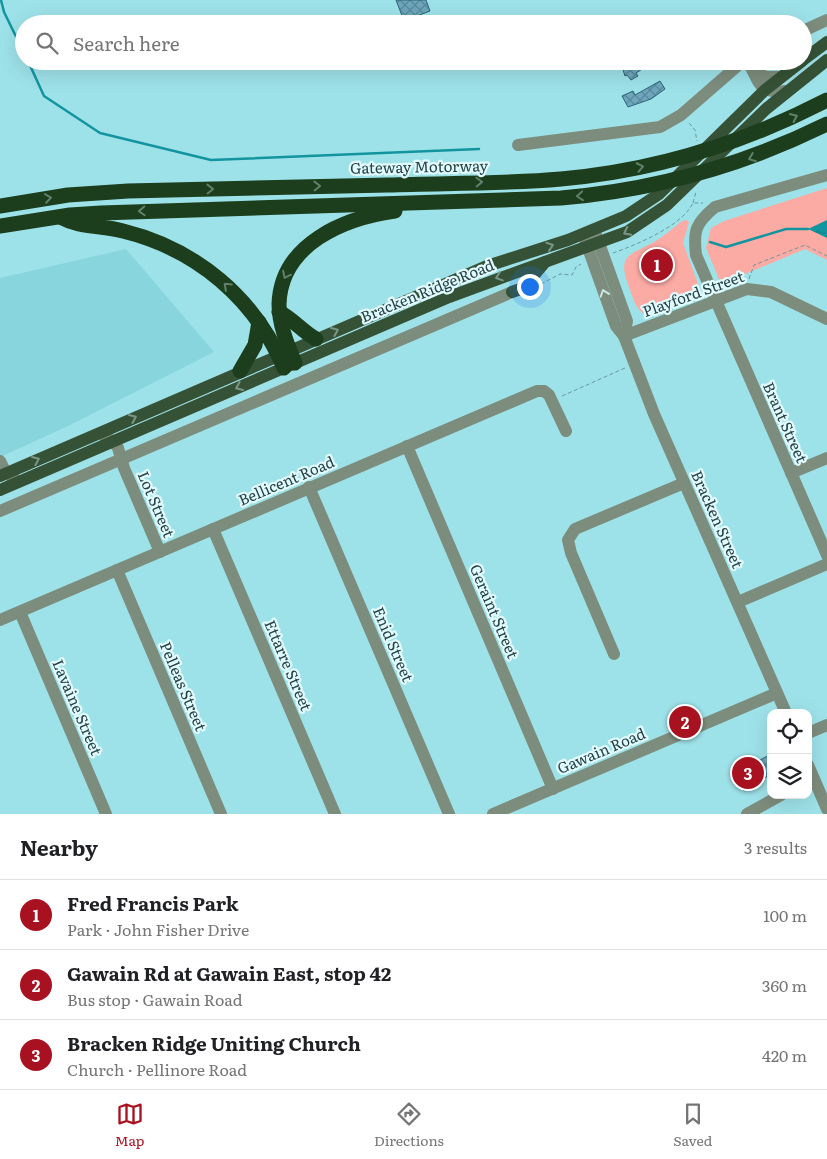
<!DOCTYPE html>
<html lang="en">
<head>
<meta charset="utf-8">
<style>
  body { margin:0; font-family:Literata,serif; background:#f2f2f2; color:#202124 }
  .controls { position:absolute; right:15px; bottom:15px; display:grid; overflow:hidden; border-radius:10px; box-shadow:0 5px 20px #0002 }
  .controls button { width:45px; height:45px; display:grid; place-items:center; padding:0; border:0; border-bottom:1px solid #e0e0e0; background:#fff; color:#202124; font:25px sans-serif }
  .you { position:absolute; left:529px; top:286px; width:18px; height:18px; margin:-12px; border:4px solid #fff; border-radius:50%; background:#1a73e8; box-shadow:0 0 0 8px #1a73e833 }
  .badge { display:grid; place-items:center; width:32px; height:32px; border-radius:50%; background:#a81220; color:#fff; font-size:16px; font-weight:700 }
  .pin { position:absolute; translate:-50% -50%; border:2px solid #fff; box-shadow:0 1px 5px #0006 }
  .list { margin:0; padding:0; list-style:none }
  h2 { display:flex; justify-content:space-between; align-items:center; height:65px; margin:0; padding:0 20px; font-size:21px }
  h2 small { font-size:16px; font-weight:400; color:#757577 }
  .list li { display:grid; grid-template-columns:32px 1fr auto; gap:15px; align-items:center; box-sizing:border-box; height:70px; padding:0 20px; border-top:1px solid #e0e0e0 }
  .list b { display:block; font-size:19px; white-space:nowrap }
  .list p { margin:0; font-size:16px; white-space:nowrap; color:#757577 }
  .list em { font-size:16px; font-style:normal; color:#757577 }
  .icon { flex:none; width:28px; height:28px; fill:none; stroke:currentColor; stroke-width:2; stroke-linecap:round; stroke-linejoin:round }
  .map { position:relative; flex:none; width:827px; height:814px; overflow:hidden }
  .search { position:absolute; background:#fff; box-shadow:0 5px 20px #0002; left:15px; right:15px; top:15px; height:55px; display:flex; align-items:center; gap:12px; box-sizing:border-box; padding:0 18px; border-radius:28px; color:#757577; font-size:19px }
  .sheet { height:275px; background:#fff }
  nav { display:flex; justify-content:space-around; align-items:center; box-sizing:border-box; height:70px; border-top:1px solid #e0e0e0; background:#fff; font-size:14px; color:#757577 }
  nav a { display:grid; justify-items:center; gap:2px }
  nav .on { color:#a81220 }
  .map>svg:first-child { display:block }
</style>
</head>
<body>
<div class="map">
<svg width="827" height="814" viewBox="0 0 827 814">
  <defs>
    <pattern id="water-ripples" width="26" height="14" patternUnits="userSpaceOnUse" patternTransform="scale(1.25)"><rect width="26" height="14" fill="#1395a0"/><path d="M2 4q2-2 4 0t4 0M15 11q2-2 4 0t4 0" fill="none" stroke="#117b84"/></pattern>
    <pattern id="building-cross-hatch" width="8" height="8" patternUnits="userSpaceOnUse" patternTransform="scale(1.25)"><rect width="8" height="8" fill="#6da6bd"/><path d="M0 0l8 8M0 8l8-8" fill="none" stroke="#59899b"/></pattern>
  </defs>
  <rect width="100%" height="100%" fill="#9ee2e9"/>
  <polygon fill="#88d5de" points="126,249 214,352 66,427 0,457 0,278"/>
  <g fill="#fcaba4">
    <polygon points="827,188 827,260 805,249 721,284 706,248 711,228 724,221"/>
    <path d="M 686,220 L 689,222 L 683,243 L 701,292 L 698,297 L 644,314 C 635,308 633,298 629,287 C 617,255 628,256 654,242 C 664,236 673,228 682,221 Z"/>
  </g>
  <polygon fill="url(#water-ripples)" points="827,220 827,238 808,229"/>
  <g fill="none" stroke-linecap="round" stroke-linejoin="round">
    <g stroke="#1395a0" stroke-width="2.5">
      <polyline points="1,0 4,12 24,53"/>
      <polyline points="28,61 44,96 100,133 211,160 479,149"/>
      <polyline points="710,242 726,247 786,229 808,229"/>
    </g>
  </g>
  <g fill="url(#building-cross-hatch)" stroke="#2c667b">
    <polygon points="396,0 426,0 430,11 404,21"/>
    <polygon points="632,61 644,61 647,66 636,73 638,76 631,80 627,75 625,76 622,67"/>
    <polygon points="660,81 665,89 651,99 628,107 622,96 633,91 635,95"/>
    <polygon points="771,754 771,774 744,791 736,778 755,767 753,764"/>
  </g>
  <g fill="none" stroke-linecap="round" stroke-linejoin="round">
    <g stroke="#67999e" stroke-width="1" stroke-dasharray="4 2.5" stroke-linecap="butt">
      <polyline points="689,123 695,130 697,141"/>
      <polyline points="693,203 696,192"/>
      <path d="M 613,253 C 636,245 682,226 693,203 L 703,203"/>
      <polyline points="749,279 754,265 805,245 827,256"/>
      <polyline points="541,284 560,274 572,275 576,267 581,264"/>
      <polyline points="562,396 625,368"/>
    </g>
    <g stroke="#7d8d7d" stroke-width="12">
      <polyline points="803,31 827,20"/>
      <path d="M 747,61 C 761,82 756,94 787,91"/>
      <polyline points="753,71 766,77 780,77"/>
      <polyline points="518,145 660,127 681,115 743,61"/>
      <path d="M 827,175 L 715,207 C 696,223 693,230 696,255 L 827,555"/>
      <polyline points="595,232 627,321 624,336"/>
      <polyline points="584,237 616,326 624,336 654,414 786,713"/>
      <polyline points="624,336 747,289 771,292 827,319"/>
      <polyline points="105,437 113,441 118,448 124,468 160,552"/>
      <polyline points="407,446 553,789"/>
      <polyline points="0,461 6,473 15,479"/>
      <polyline points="791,473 827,458"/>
      <polyline points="309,487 449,814"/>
      <polyline points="0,511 512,292"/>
      <polyline points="213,529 335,814"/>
      <polyline points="117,570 221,814"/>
      <polyline points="738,602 827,564"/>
      <polyline points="20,612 106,814"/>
      <polyline points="0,620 537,391 544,391 549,395 566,431"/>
      <polyline points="614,654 571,553 568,540 575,529 684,483"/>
      <polyline points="808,733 827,725"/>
      <polyline points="808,765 827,809"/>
      <polyline points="493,814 777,693"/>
      <polyline points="747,814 781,795"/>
    </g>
    <g stroke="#365236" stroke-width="12">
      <polyline points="803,60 827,42"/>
      <polyline points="512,292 523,288 545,262"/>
      <polyline points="0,476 487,266 568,240 626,216 659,194 765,90 802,61"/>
      <polyline points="0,490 449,297 627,232 667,205 766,109 827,60"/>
    </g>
    <g stroke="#1c3e1d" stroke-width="15">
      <path d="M 0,206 L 68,195 L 128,191 C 214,189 301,187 388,185 C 445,183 504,184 561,179 C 654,171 744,143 827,100"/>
      <path d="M 60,217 C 80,228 101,225 123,231 C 196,249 255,298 284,368"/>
      <path d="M 0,226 L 70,215 L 101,213 L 561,198 C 655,190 742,166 827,124"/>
      <path d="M 279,312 C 293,319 302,331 316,339"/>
      <path d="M 295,363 C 287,344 279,324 279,304 C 281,244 344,218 395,211"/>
      <polyline points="240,371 255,345 259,322"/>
    </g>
  </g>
  <defs><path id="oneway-chevron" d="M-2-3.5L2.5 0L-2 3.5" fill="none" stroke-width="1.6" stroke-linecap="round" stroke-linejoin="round" transform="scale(1.25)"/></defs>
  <g stroke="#61806c">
    <use href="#oneway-chevron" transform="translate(794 117) rotate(-25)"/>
    <use href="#oneway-chevron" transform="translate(752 158) rotate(159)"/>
    <use href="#oneway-chevron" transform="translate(640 167) rotate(-12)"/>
    <use href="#oneway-chevron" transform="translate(479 182) rotate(-2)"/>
    <use href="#oneway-chevron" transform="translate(317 186) rotate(-1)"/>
    <use href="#oneway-chevron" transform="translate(210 189) rotate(-1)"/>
    <use href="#oneway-chevron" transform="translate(580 196) rotate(175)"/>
    <use href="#oneway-chevron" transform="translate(48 198) rotate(-8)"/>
    <use href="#oneway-chevron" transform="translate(142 211) rotate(178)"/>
    <use href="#oneway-chevron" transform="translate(286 275) rotate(116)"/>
    <use href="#oneway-chevron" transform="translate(227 286) rotate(-137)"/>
  </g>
  <g stroke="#7a9686">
    <use href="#oneway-chevron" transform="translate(627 232) rotate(153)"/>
    <use href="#oneway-chevron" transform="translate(550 246) rotate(-18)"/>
    <use href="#oneway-chevron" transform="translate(499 277) rotate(161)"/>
    <use href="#oneway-chevron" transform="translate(335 331) rotate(-23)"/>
    <use href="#oneway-chevron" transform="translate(239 387) rotate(157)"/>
    <use href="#oneway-chevron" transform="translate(133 418) rotate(-24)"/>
    <use href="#oneway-chevron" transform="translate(36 460) rotate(-23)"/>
  </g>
  <use stroke="#cde5e4" href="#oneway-chevron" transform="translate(604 293) rotate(-109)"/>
  <g text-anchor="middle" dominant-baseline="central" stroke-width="4.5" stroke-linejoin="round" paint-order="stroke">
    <g font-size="15" fill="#264245" stroke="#e1fbfe">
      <text transform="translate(419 166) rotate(-1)">Gateway Motorway</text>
      <text transform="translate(427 290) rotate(-22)">Bracken Ridge Road</text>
      <text transform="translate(693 293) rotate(-20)">Playford Street</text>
      <text transform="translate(786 422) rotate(66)">Brant Street</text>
      <text transform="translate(286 480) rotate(-23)">Bellicent Road</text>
      <text transform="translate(157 504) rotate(67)">Lot Street</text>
      <text transform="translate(718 519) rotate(66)">Bracken Street</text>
      <text transform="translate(495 611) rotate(67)">Geraint Street</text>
      <text transform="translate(394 644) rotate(67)">Enid Street</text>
      <text transform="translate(289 665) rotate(67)">Ettarre Street</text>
      <text transform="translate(184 686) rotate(67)">Pelleas Street</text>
      <text transform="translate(78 707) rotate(67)">Lavaine Street</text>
      <text transform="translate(601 750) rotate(-23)">Gawain Road</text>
    </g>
  </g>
</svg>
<div class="controls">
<button><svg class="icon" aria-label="locate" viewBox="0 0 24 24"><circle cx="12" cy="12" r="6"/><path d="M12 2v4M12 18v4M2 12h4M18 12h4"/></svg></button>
<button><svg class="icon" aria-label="layers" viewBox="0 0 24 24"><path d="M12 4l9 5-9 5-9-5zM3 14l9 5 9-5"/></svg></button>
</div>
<div class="you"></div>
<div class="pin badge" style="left:657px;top:265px">1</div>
<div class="pin badge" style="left:685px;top:722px">2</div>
<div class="pin badge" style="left:748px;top:773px">3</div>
<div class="search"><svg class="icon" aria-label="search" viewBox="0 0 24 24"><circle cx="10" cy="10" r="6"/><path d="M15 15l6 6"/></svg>Search here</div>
</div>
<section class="sheet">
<h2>Nearby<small>3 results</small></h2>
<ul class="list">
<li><span class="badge">1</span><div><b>Fred Francis Park</b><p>Park · John Fisher Drive</p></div><em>100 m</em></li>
<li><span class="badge">2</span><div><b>Gawain Rd at Gawain East, stop 42</b><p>Bus stop · Gawain Road</p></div><em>360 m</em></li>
<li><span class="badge">3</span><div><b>Bracken Ridge Uniting Church</b><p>Church · Pellinore Road</p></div><em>420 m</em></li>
</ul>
</section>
<nav>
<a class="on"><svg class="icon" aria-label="map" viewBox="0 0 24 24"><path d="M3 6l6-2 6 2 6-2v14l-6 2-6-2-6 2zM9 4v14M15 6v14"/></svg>Map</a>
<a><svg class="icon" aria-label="directions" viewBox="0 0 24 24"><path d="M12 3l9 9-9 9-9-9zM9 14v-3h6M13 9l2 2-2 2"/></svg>Directions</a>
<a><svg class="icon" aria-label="saved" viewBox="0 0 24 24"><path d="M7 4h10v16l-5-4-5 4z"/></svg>Saved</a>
</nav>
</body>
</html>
